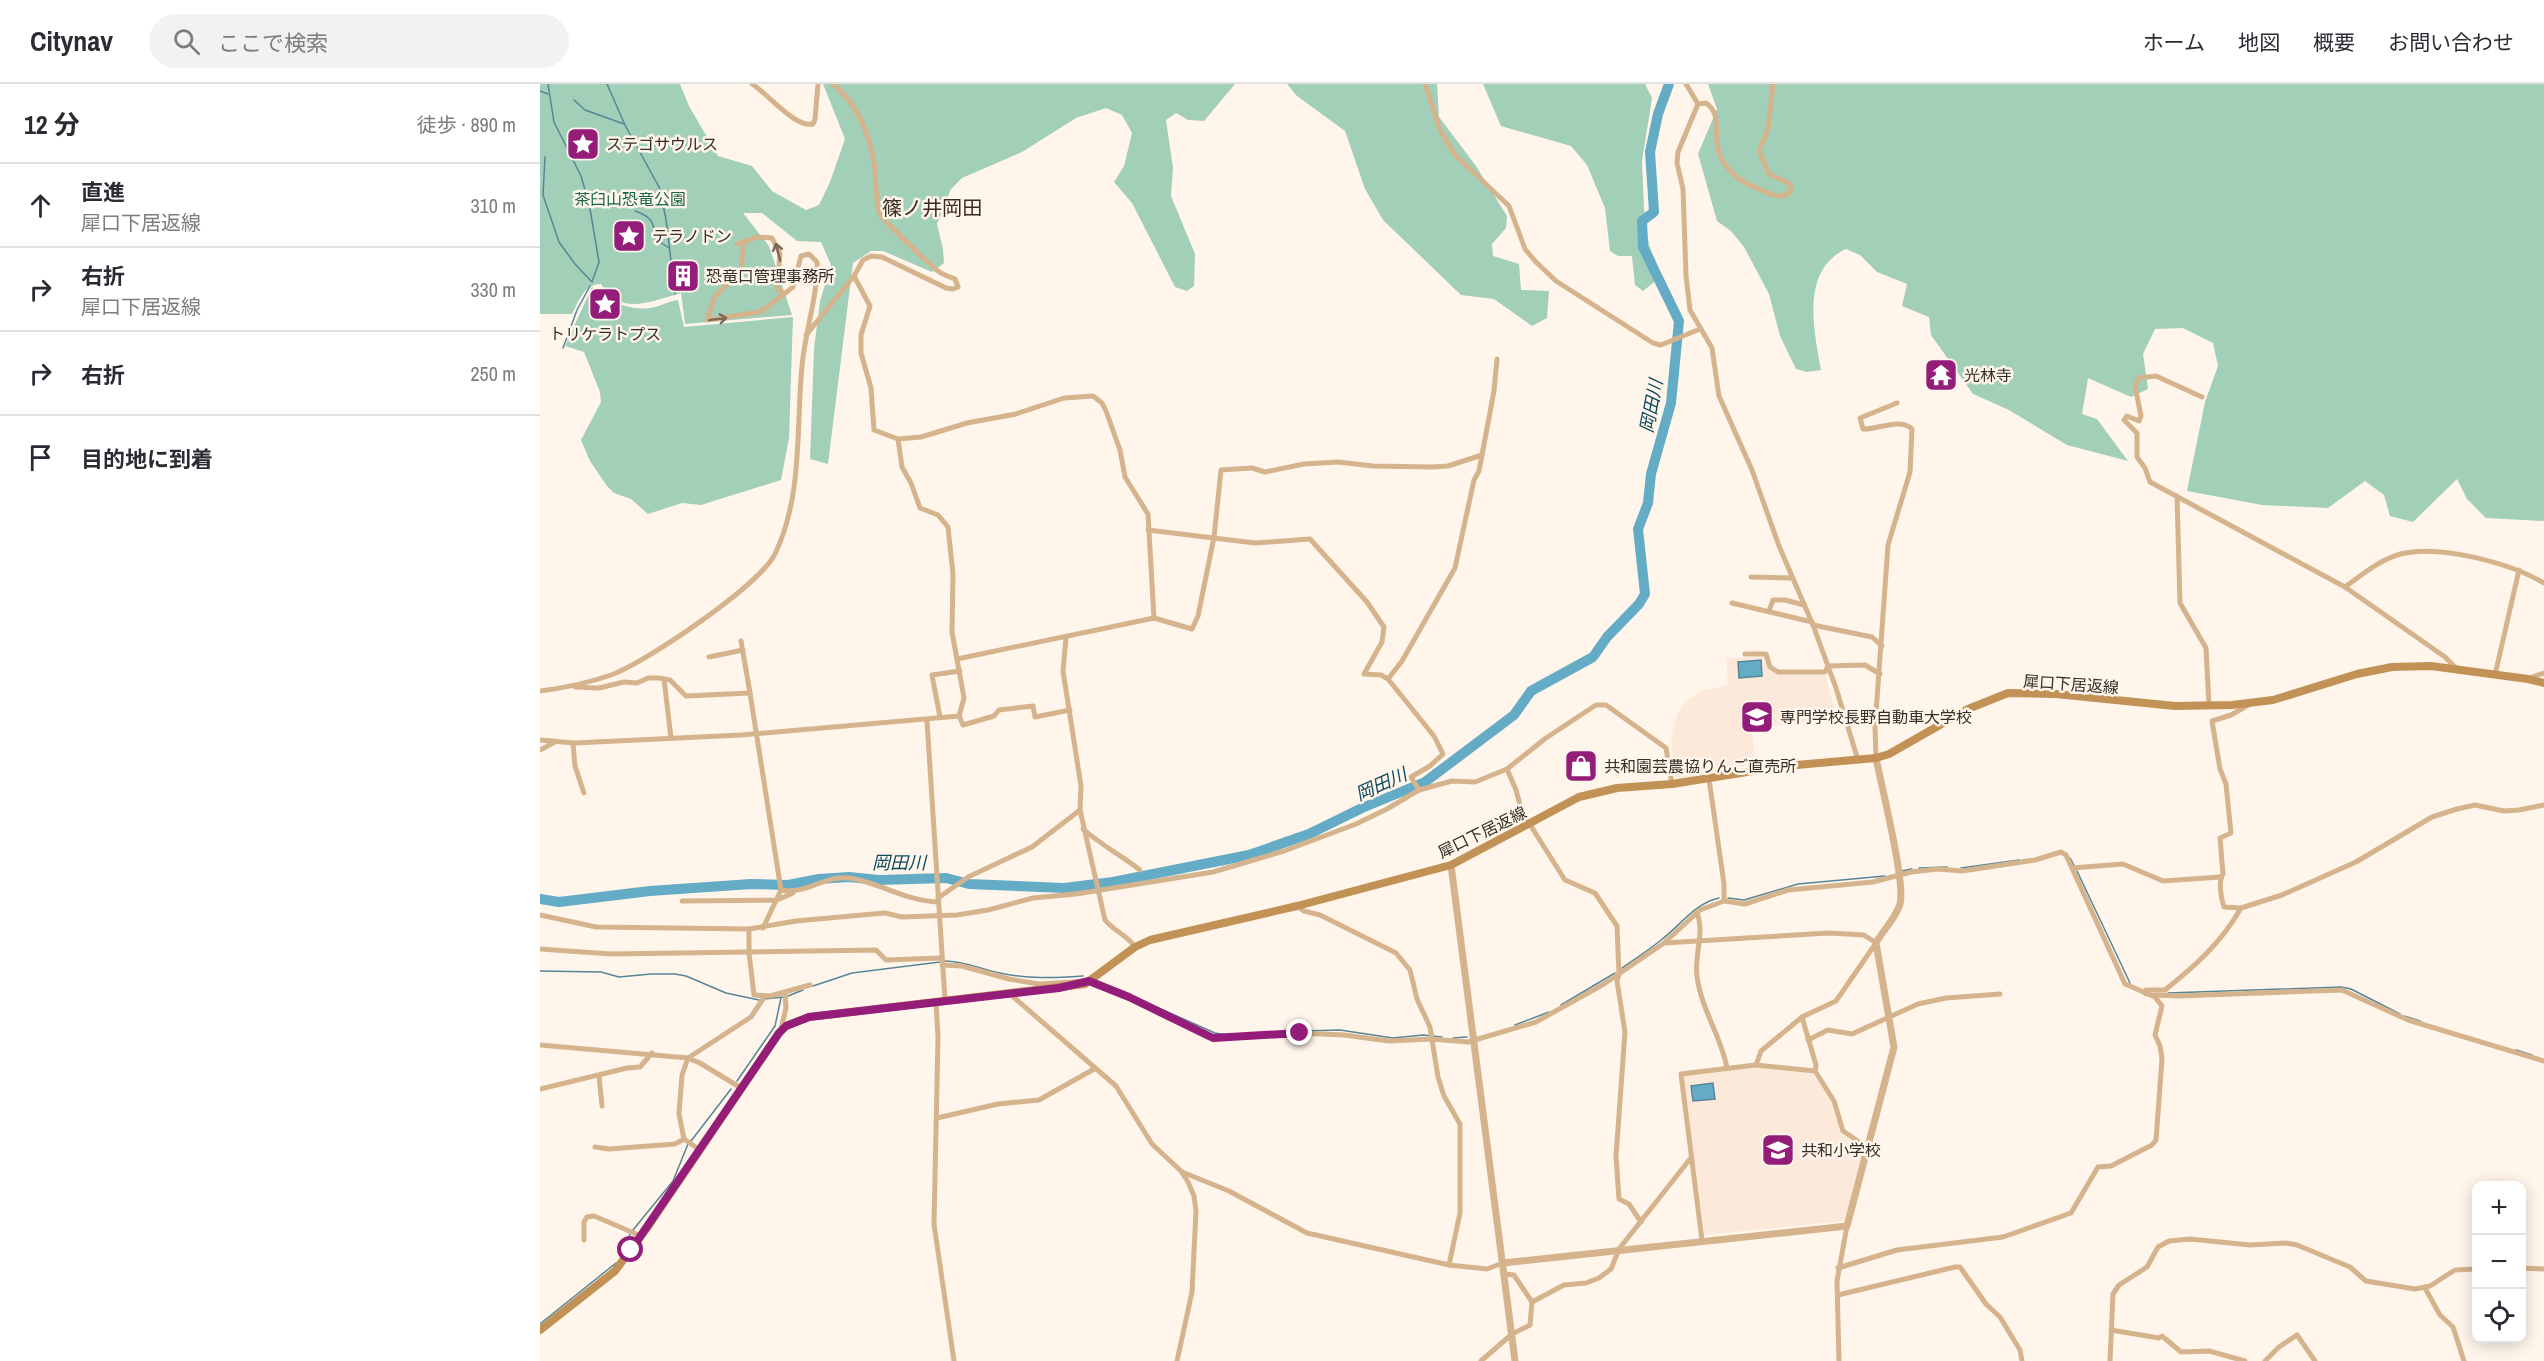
<!DOCTYPE html>
<html lang="ja">
<head>
<meta charset="utf-8">
<style>
  body { margin:0; font-family:"Archivo Narrow","Noto Sans JP",sans-serif; background:#f2f2f3; color:#2b2b33 }
  .controls { position:absolute; right:18px; bottom:18px; display:grid; overflow:hidden; border-radius:12px; box-shadow:0 3px 15px #0003 }
  .controls button { width:54px; height:54px; display:grid; place-items:center; padding:0; border:0; border-bottom:2px solid #e1e1e2; background:#fff; color:#2b2b33; font:30px sans-serif }
  .stop { position:absolute; width:18px; height:18px; margin:-14px; border:4px solid #941d7a; border-radius:50%; background:#fff }
  .stop.end { background:#941d7a; border-color:#fff; box-shadow:0 2px 6px #0008 }
  .list { margin:0; padding:0; list-style:none }
  h2 { display:flex; justify-content:space-between; align-items:center; height:78px; margin:0; padding:0 24px; font-size:26px }
  h2 small { font-size:20px; font-weight:400; color:#7c7c81 }
  .list li { display:grid; grid-template-columns:39px 1fr auto; gap:18px; align-items:center; box-sizing:border-box; height:84px; padding:0 24px; border-top:2px solid #e1e1e2 }
  .list b { display:block; font-size:22px; white-space:nowrap }
  .list p { margin:0; font-size:20px; white-space:nowrap; color:#7c7c81 }
  .list em { font-size:20px; font-style:normal; color:#7c7c81 }
  .icon { flex:none; width:33px; height:33px; fill:none; stroke:currentColor; stroke-width:2; stroke-linecap:round; stroke-linejoin:round }
  .map { position:relative; flex:none; width:2004px; height:1277px; overflow:hidden }
  header { display:flex; align-items:center; gap:36px; box-sizing:border-box; height:84px; padding:0 30px; background:#fff; border-bottom:2px solid #e1e1e2 }
  header strong { font-size:28px }
  nav { display:flex; gap:33px; margin-inline-start:auto; font-size:21px }
  .search { width:420px; height:54px; background:#f2f2f3; display:flex; align-items:center; gap:15px; box-sizing:border-box; padding:0 21px; border-radius:33px; color:#7c7c81; font-size:22px }
  main { display:flex }
  aside { flex:1; background:#fff }
  .map>svg:first-child { display:block }
</style>
</head>
<body>
<header>
<strong>Citynav</strong>
<div class="search"><svg class="icon" aria-label="search" viewBox="0 0 24 24"><circle cx="10" cy="10" r="6"/><path d="M15 15l6 6"/></svg>ここで検索</div>
<nav><a>ホーム</a><a>地図</a><a>概要</a><a>お問い合わせ</a></nav>
</header>
<main>
<aside>
<h2>12 分<small>徒歩 · 890 m</small></h2>
<ul class="list">
<li><svg class="icon" aria-label="ahead" viewBox="0 0 24 24"><path d="M12 20V5M6 11l6-6 6 6"/></svg><div><b>直進</b><p>犀口下居返線</p></div><em>310 m</em></li>
<li><svg class="icon" aria-label="right" viewBox="0 0 24 24"><path d="M7 20v-9h11M14 6l5 5-5 5"/></svg><div><b>右折</b><p>犀口下居返線</p></div><em>330 m</em></li>
<li><svg class="icon" aria-label="right" viewBox="0 0 24 24"><path d="M7 20v-9h11M14 6l5 5-5 5"/></svg><div><b>右折</b></div><em>250 m</em></li>
<li><svg class="icon" aria-label="arrive" viewBox="0 0 24 24"><path d="M6 21V4h12l-3 4 3 4H6"/></svg><div><b>目的地に到着</b></div></li>
</ul>
</aside>
<div class="map">
<svg width="2004" height="1277" viewBox="0 0 2004 1277">
  <rect width="100%" height="100%" fill="#fff5ea"/>
  <g fill="#fce9d9">
    <polygon points="1226,573 1229,585 1254,591 1285,591 1298,635 1212,644 1215,680 1136,695 1131,655 1137,630 1146,617 1161,607 1188,601 1186,574"/>
    <polygon points="1229,983 1273,990 1290,1016 1302,1051 1322,1064 1324,1069 1306,1134 1302,1137 1165,1151 1143,993 1146,991"/>
  </g>
  <g fill="#a2cfb8">
    <path d="M 0,0 L 140,0 L 149,22 L 178,72 L 212,82 L 232,107 L 266,126 L 279,121 L 290,98 L 305,55 L 283,0 L 695,0 L 664,37 L 648,36 L 636,29 L 626,36 L 633,84 L 631,112 L 655,170 L 654,202 L 647,207 L 635,203 L 592,119 L 574,98 L 584,82 L 592,49 L 582,31 L 566,24 L 536,34 L 482,68 L 422,94 L 411,105 L 397,140 L 403,165 L 404,179 L 392,188 L 343,167 L 331,167 L 313,179 L 288,380 L 270,375 L 274,265 L 280,217 L 291,181 L 281,158 L 257,157 L 222,129 L 203,129 L 229,162 L 252,231 L 145,240 L 141,209 C 112,217 80,233 61,200 C 44,200 39,217 32,230 L 0,230 Z"/>
    <polygon points="747,0 897,0 899,33 936,82 967,132 966,144 952,160 953,172 979,180 981,206 1009,207 1007,234 992,242 954,215 921,211 843,136 825,105 805,47 757,12"/>
    <polygon points="943,0 1105,0 1112,14 1102,77 1104,124 1109,161 1122,192 1103,207 1095,201 1092,172 1078,172 1070,167 1065,124 1047,81 1031,62 961,42"/>
    <path d="M 1168,0 L 2004,0 L 2004,437 L 1946,434 L 1927,415 L 1917,395 L 1873,438 L 1850,432 L 1844,411 L 1825,397 L 1788,424 L 1722,421 L 1647,407 L 1665,318 L 1678,282 L 1673,259 L 1643,244 L 1615,245 L 1603,270 L 1608,305 L 1591,313 L 1548,294 L 1542,330 L 1557,335 L 1588,377 L 1527,361 L 1469,326 L 1433,310 L 1391,251 L 1389,233 L 1362,222 L 1367,200 L 1337,188 L 1320,171 L 1306,165 C 1260,186 1274,247 1281,286 L 1267,288 L 1256,285 L 1240,252 L 1229,210 L 1204,163 L 1191,147 L 1177,137 L 1158,70 L 1177,25 Z"/>
    <path d="M 52,203 C 71,217 89,229 115,223 C 123,221 129,217 138,216 L 144,243 L 253,233 L 249,354 L 241,396 L 161,421 L 142,419 L 108,430 L 91,415 L 74,409 L 67,402 L 50,377 L 41,356 L 61,318 L 60,308 L 44,268 L 25,262 Z"/>
  </g>
  <g fill="#64acc6" stroke="#568697" stroke-width="1.5">
    <polygon points="1221,576 1222,592 1199,594 1198,578"/>
    <polygon points="1173,999 1175,1015 1153,1017 1151,1002"/>
  </g>
  <g fill="none" stroke-linecap="round" stroke-linejoin="round">
    <g stroke="#568697" stroke-width="1.5">
      <polyline points="67,0 85,41 119,103 126,135 135,210"/>
      <polyline points="0,7 8,10"/>
      <polyline points="34,16 45,26 84,40"/>
      <polyline points="5,73 3,111 19,158 35,180 52,198 59,178 49,119 41,92 14,38 8,0"/>
      <path d="M 95,127 C 113,133 113,139 117,156 L 129,164"/>
      <polyline points="23,264 37,226 50,202"/>
      <polyline points="1530,774 1535,783"/>
      <polyline points="1379,784 1407,783"/>
      <polyline points="1421,784 1479,776"/>
      <polyline points="1361,787 1372,785"/>
      <polyline points="1537,787 1590,899"/>
      <polyline points="1188,814 1204,816 1258,800 1345,792"/>
      <path d="M 405,877 C 424,877 441,885 460,889 C 488,895 514,894 543,892"/>
      <path d="M 1082,884 C 1095,875 1109,866 1121,856 C 1140,842 1155,819 1179,814"/>
      <polyline points="0,887 61,888 79,893 111,890 135,890 146,892 186,909 219,916"/>
      <polyline points="273,902 312,889 400,878"/>
      <polyline points="1628,909 1801,903 1811,905 1860,930"/>
      <polyline points="248,912 263,906"/>
      <polyline points="224,915 243,913"/>
      <polyline points="603,917 675,949 688,951"/>
      <polyline points="1021,921 1075,889"/>
      <polyline points="1864,932 1880,937"/>
      <polyline points="975,941 1009,928"/>
      <polyline points="746,947 756,947"/>
      <polyline points="761,947 800,946 853,954 883,951 902,953"/>
      <polyline points="913,954 927,953"/>
      <polyline points="1976,966 1992,971"/>
      <polyline points="197,997 235,942 241,914"/>
      <polyline points="151,1057 191,1005"/>
      <polyline points="93,1146 133,1097 148,1060"/>
      <polyline points="82,1171 90,1150"/>
      <polyline points="0,1240 76,1179"/>
    </g>
    <polyline stroke="#64acc6" stroke-width="10" points="0,815 19,818 110,807 211,800 248,801 279,795 309,793 339,796 406,794 429,800 524,804 573,798 709,771 769,750 822,724 885,698 974,631 991,607 1053,573 1067,553 1099,520 1105,510 1098,445 1108,419 1111,390 1131,319 1139,237 1103,163 1102,137 1114,128 1110,68 1118,30 1129,0"/>
    <g stroke="#d5b38d" stroke-width="5">
      <path d="M 212,0 C 228,10 255,44 273,40 L 275,35 L 278,0"/>
      <polyline points="885,0 900,46 915,71 969,122 985,165 995,177 1016,197 1113,259 1121,261 1160,245"/>
      <polyline points="1146,0 1158,20 1138,68 1137,79 1143,105 1146,192 1150,226 1172,264 1179,312 1212,386 1239,462 1273,541 1296,604 1318,676"/>
      <path d="M 1158,20 L 1166,19 C 1180,29 1175,43 1177,58 C 1178,81 1199,98 1219,105 C 1228,109 1236,114 1246,111 L 1251,107 L 1250,100 L 1229,90 L 1219,67 L 1228,45 L 1233,0"/>
      <polyline points="197,160 217,153 232,154 240,170 237,204 244,210"/>
      <polyline points="314,192 330,222 321,251 321,269 331,304 334,346 358,355 381,353 427,339 476,330 524,314 553,312 562,319 566,327 580,366 585,393 608,430 614,534"/>
      <path d="M 266,251 L 314,192 L 323,176 L 331,172 L 342,173 L 406,204 L 413,205 L 418,203 L 415,195 C 410,193 403,191 398,187 C 392,183 342,135 340,130 C 334,114 337,96 334,79 C 329,48 318,21 293,0"/>
      <polyline points="1662,313 1616,292 1599,294 1595,302 1601,332 1599,337 1587,332 1584,336 1597,349 1597,373 1605,384 1610,398 1805,503 1905,573 1917,585"/>
      <polyline points="358,355 362,383 371,399 380,424 398,431 408,443 413,490 412,548 424,614 419,632 423,641 454,632 459,626 493,622 495,633 530,626"/>
      <polyline points="1637,412 1640,519 1666,564 1669,622"/>
      <polyline points="608,446 715,459 770,455 827,518 844,543 842,558 824,590 841,591 848,595 894,652 903,670 890,682 871,693 879,706"/>
      <polyline points="1211,493 1253,494"/>
      <path d="M 1805,503 C 1823,490 1843,473 1865,469 C 1905,462 1970,479 2004,499"/>
      <polyline points="1192,519 1272,538"/>
      <polyline points="1229,527 1233,516 1245,516 1264,521"/>
      <polyline points="1273,541 1332,553 1342,562"/>
      <path d="M 526,554 L 523,587 L 541,702 L 540,726 L 565,836 C 575,848 587,851 595,863"/>
      <polyline points="201,557 210,609"/>
      <polyline points="1205,570 1226,570 1230,583 1238,588 1285,588 1288,582 1325,581 1340,590"/>
      <polyline points="169,573 203,566"/>
      <polyline points="417,575 614,534 652,545 658,532 674,453 681,386 712,384 725,388 764,380 798,378 833,382 892,383 908,382 942,371"/>
      <polyline points="1955,591 1979,486"/>
      <polyline points="1989,594 2004,589"/>
      <polyline points="124,595 131,654"/>
      <polyline points="848,595 862,577 915,484 934,396 939,387 954,307 957,275"/>
      <polyline points="35,603 59,604 84,598 97,599 108,594 119,594 130,596 146,612 210,609 241,806 223,844"/>
      <path d="M 0,607 C 24,604 48,599 71,591 C 105,579 220,501 235,470 C 263,412 256,344 262,282 C 265,247 278,212 277,178 L 269,170 L 261,172 L 253,203 L 226,224 L 219,228 L 167,236 L 175,212 L 201,187 L 204,159"/>
      <path d="M 1710,620 L 1691,631 L 1672,637 L 1680,685 L 1686,700 L 1691,749 L 1680,754 L 1683,790 C 1678,798 1681,814 1684,823 L 1701,824 L 1742,811 L 1816,778 L 1892,733 L 1917,725 L 1935,721 L 1964,727 L 1979,726 L 2004,721"/>
      <polyline points="400,633 392,591 420,587"/>
      <polyline points="387,637 405,916"/>
      <polyline points="0,656 35,659 201,651 419,632"/>
      <polyline points="33,659 35,682 44,709"/>
      <polyline points="0,666 15,658"/>
      <path d="M 1336,674 L 1335,643 L 1348,461 L 1370,388 L 1372,345 C 1360,333 1338,346 1323,345 L 1320,334 L 1357,319"/>
      <polyline points="967,685 976,706 982,728 1025,796 1055,809 1077,842 1079,890 1077,897 1085,948 1076,1072 1079,1115 1089,1120 1101,1138"/>
      <polyline points="1169,695 1184,800 1184,817 1205,820 1248,806 1333,798 1371,788 1398,785 1422,787 1495,776 1521,768 1526,771 1585,900 1615,913 1622,922 1615,951 1620,962 1622,975 1616,1056 1612,1061 1571,1082 1558,1083 1531,1129 1463,1153 1357,1166 1298,1184"/>
      <path d="M 543,745 C 561,761 581,771 600,786"/>
      <polyline points="1532,784 1583,780 1623,797 1680,793"/>
      <path d="M 241,806 C 266,811 285,791 309,794 C 339,798 365,817 398,818"/>
      <polyline points="398,814 428,793 492,763 540,726"/>
      <polyline points="142,817 237,816 253,809"/>
      <polyline points="757,822 764,827 780,831 856,869 870,886 877,915 890,943 898,993 904,1012 920,1040 920,1129 909,1181"/>
      <path d="M 1157,829 C 1165,848 1154,872 1157,892 C 1161,925 1181,952 1187,984"/>
      <polyline points="0,831 56,843 209,845 256,837 333,830 345,829 362,833 417,831 448,826 493,814 536,810 673,788 744,767 816,740 847,725 879,706 912,697 935,698 967,685 1006,654 1056,621 1066,621 1126,664 1132,700"/>
      <polyline points="209,845 209,869 214,911 230,912 270,901"/>
      <polyline points="1125,858 1160,826 1184,817"/>
      <polyline points="0,865 71,870 336,866 346,876 401,874"/>
      <polyline points="402,881 422,882 469,895 499,900 549,897 589,913 673,954 760,949 804,951 849,957 891,955 928,958 996,938 1064,900 1124,859 1289,849 1324,851 1336,859 1296,917 1262,933 1221,967 1216,981"/>
      <polyline points="470,910 576,1002 612,1060 641,1087 648,1098 654,1112 656,1127 652,1208 637,1277"/>
      <path d="M 1606,910 L 1606,906 L 1625,906 C 1655,882 1682,858 1701,824"/>
      <polyline points="1614,911 1639,912 1802,906 1868,936 2004,977"/>
      <polyline points="396,918 398,953 394,1140 414,1277"/>
      <polyline points="1262,933 1276,981 1275,987"/>
      <polyline points="241,945 246,924 245,910"/>
      <polyline points="1268,956 1288,946 1312,950 1378,920 1406,914 1460,910"/>
      <polyline points="0,961 148,974 160,979 201,1004"/>
      <polyline points="59,992 62,1022"/>
      <polyline points="0,1005 87,984 100,983 112,969"/>
      <polyline points="397,1034 458,1020 499,1016 554,985"/>
      <polyline points="55,1063 69,1065 135,1060 144,1055"/>
      <polyline points="160,1066 144,1055 139,1030 142,991 148,974 211,933 225,912"/>
      <polyline points="642,1088 689,1107 767,1149 909,1181 947,1185 963,1179"/>
      <polyline points="44,1156 44,1138 47,1133 54,1132 101,1152"/>
      <polyline points="1162,1156 1141,990 1216,981 1275,987 1294,1017 1303,1047 1328,1064"/>
      <polyline points="1982,1184 2004,1185"/>
      <polyline points="1885,1204 1900,1231 1913,1243 1924,1277"/>
      <polyline points="1298,1211 1415,1183 1420,1183 1446,1220 1460,1233 1480,1266 1482,1277"/>
      <polyline points="992,1218 1024,1201 1046,1199 1059,1194 1071,1185 1079,1165 1150,1075"/>
      <polyline points="1571,1246 1619,1254 1622,1252 1641,1268 1669,1267 1705,1277"/>
      <polyline points="941,1277 972,1250 990,1241 992,1218 974,1191 965,1190"/>
      <polyline points="1299,1277 1297,1197 1307,1142"/>
      <polyline points="1570,1277 1573,1210 1579,1201 1607,1183 1618,1163 1629,1157 1650,1155 1710,1161 1746,1159 1757,1161 1810,1183 1826,1197 1875,1205 1890,1202 1915,1186 1936,1185"/>
      <polyline points="1725,1277 1739,1263 1757,1251 1775,1277"/>
    </g>
    <g stroke="#d5b38d" stroke-width="7">
      <polyline points="911,781 975,1277"/>
      <path d="M 963,1179 L 1307,1142 L 1354,963 L 1336,859 C 1343,846 1356,834 1360,820 C 1366,800 1341,700 1336,674"/>
    </g>
    <polyline stroke="#c29156" stroke-width="8" points="0,1246 75,1187 109,1141 239,949 246,942 269,933 545,900 595,863 610,856 757,822 911,781 1039,713 1077,704 1132,700 1245,682 1336,674 1349,670 1428,625 1468,609 1516,610 1635,622 1692,621 1733,616 1817,590 1852,583 1891,582 1988,595 2004,599"/>
  </g>
  <defs><path id="oneway-shaft" d="M-6 0H5M1.5-3L5.5 0L1.5 3" fill="none" stroke-width="1.6" stroke-linecap="round" stroke-linejoin="round" transform="scale(1.5)"/></defs>
  <g stroke="#7d6a55">
    <use href="#oneway-shaft" transform="translate(238 168) rotate(-104)"/>
    <use href="#oneway-shaft" transform="translate(178 235) rotate(-7)"/>
  </g>
  <g fill="none" stroke-linecap="round" stroke-linejoin="round">
    <polyline stroke="#941d7a" stroke-width="8" points="91,1166 239,949 246,942 269,933 519,904 549,897 589,913 673,954 760,949"/>
  </g>
  <defs>
    <symbol id="sight-square" viewBox="-11 -11 22 22"><rect x="-9" y="-9" width="18" height="18" rx="4" fill="#941d7a" stroke="#fff5ea"/><path d="M0-6L1.8-2.2L6-1.7L2.9 1.2L3.7 5.4L0 3.3L-3.7 5.4L-2.9 1.2L-6-1.7L-1.8-2.2Z" fill="#fff"/></symbol>
    <symbol id="building-square" viewBox="-11 -11 22 22"><rect x="-9" y="-9" width="18" height="18" rx="4" fill="#941d7a" stroke="#fff5ea"/><path d="M-4-6H4V6H1V3H-1V6H-4ZM-2.5-4.3h1.7v1.8h-1.7ZM.8-4.3h1.7v1.8H.8ZM-2.5-1h1.7V.8h-1.7ZM.8-1h1.7V.8H.8Z" fill="#fff"/></symbol>
    <symbol id="temple-square" viewBox="-11 -11 22 22"><rect x="-9" y="-9" width="18" height="18" rx="4" fill="#941d7a" stroke="#fff5ea"/><path d="M0-6L5-2H3V0L6.5 2.5H4V6H1.5V3h-3V6H-4V2.5H-6.5L-3 0V-2H-5Z" fill="#fff"/></symbol>
    <symbol id="university-square" viewBox="-11 -11 22 22"><rect x="-9" y="-9" width="18" height="18" rx="4" fill="#941d7a" stroke="#fff5ea"/><path d="M0-5L7-2L0 1L-7-2ZM-4 1L0 2.5L4 1V4Q0 6-4 4Z" fill="#fff"/></symbol>
    <symbol id="shop-square" viewBox="-11 -11 22 22"><rect x="-9" y="-9" width="18" height="18" rx="4" fill="#941d7a" stroke="#fff5ea"/><path d="M-5-2.5h2.3a2.7 3.5 0 0 1 5.4 0H5L5.5 6h-11ZM-1.5-2.5h3a1.5 2.3 0 0 0-3 0Z" fill="#fff"/></symbol>
    <symbol id="school-square" viewBox="-11 -11 22 22"><rect x="-9" y="-9" width="18" height="18" rx="4" fill="#941d7a" stroke="#fff5ea"/><path d="M0-5L7-2L0 1L-7-2ZM-4 1L0 2.5L4 1V4Q0 6-4 4Z" fill="#fff"/></symbol>
  </defs>
  <g fill-rule="evenodd">
    <use href="#sight-square" x="24" y="41" width="38" height="38"/>
    <use href="#sight-square" x="70" y="133" width="38" height="38"/>
    <use href="#building-square" x="124" y="173" width="38" height="38"/>
    <use href="#sight-square" x="46" y="201" width="38" height="38"/>
    <use href="#temple-square" x="1382" y="272" width="38" height="38"/>
    <use href="#university-square" x="1198" y="614" width="38" height="38"/>
    <use href="#shop-square" x="1022" y="663" width="38" height="38"/>
    <use href="#school-square" x="1219" y="1047" width="38" height="38"/>
  </g>
  <g text-anchor="middle" dominant-baseline="central" stroke-width="5" stroke-linejoin="round" paint-order="stroke">
    <g font-size="16" fill="#352f28" stroke="#fff5ea" text-anchor="start">
      <text x="66" y="60">ステゴサウルス</text>
      <text x="112" y="152">テラノドン</text>
      <text x="166" y="192">恐竜口管理事務所</text>
      <text x="65" y="250" text-anchor="middle">トリケラトプス</text>
      <text x="1424" y="291">光林寺</text>
      <text x="1240" y="633">専門学校長野自動車大学校</text>
      <text x="1064" y="682">共和園芸農協りんご直売所</text>
      <text x="1261" y="1066">共和小学校</text>
    </g>
    <g font-size="16" fill="#186748" stroke="#fff5ea">
      <text x="90" y="115">茶臼山恐竜公園</text>
    </g>
    <g font-size="16" fill="#352f28" stroke="#fff5ea">
      <text transform="translate(1531 600) rotate(4)">犀口下居返線</text>
      <text transform="translate(942 748) rotate(-26)">犀口下居返線</text>
    </g>
    <g font-size="18" font-style="italic" fill="#0c4b5e" stroke="#fff5ea">
      <text transform="translate(1111 322) rotate(-79)">岡田川</text>
      <text transform="translate(841 700) rotate(-24)">岡田川</text>
      <text x="359" y="778">岡田川</text>
    </g>
    <g font-size="20" fill="#382c1d" stroke="#fff5ea">
      <text x="392" y="123">篠ノ井岡田</text>
    </g>
  </g>
</svg>
<div class="controls">
<button>+</button>
<button>−</button>
<button><svg class="icon" aria-label="locate" viewBox="0 0 24 24"><circle cx="12" cy="12" r="6"/><path d="M12 2v4M12 18v4M2 12h4M18 12h4"/></svg></button>
</div>
<div class="stop" style="left:91px;top:1166px"></div>
<div class="stop end" style="left:760px;top:949px"></div>
</div>
</main>
</body>
</html>
